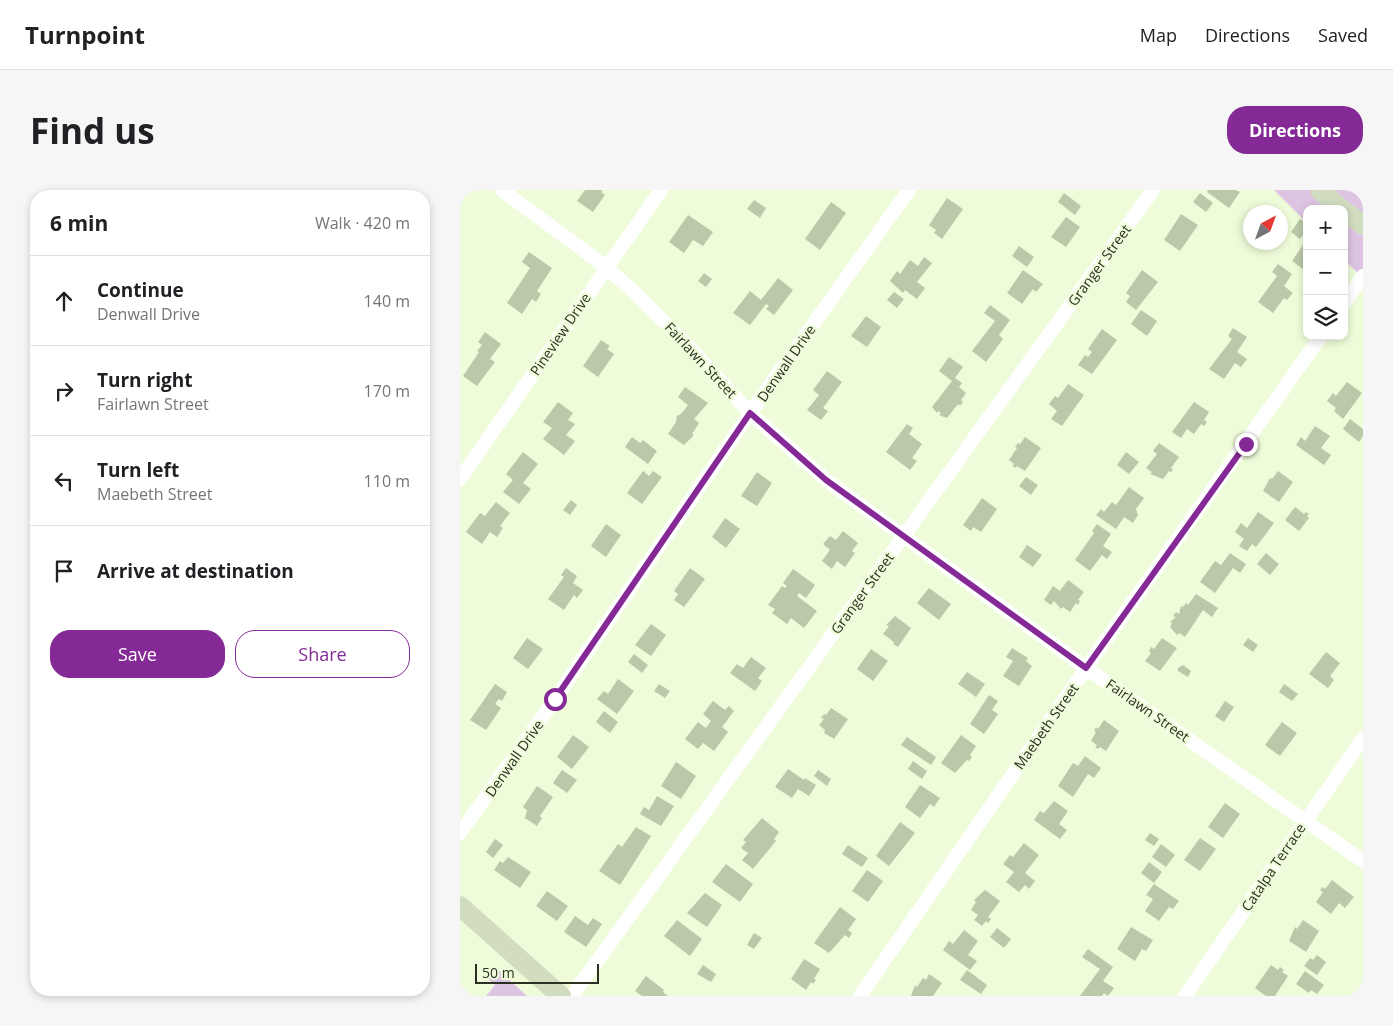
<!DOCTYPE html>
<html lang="en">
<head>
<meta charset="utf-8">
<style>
  body { margin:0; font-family:"Open Sans",sans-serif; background:#f6f6f6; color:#202124 }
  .controls { position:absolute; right:15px; top:15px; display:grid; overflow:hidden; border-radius:10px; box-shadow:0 2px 8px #0003 }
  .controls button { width:45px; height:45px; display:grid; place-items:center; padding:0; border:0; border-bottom:1px solid #e0e0e0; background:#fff; color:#202124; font:25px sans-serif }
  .compass { position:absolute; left:783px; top:15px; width:45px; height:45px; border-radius:50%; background:#fff; box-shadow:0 2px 8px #0003; rotate:41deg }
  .scale { position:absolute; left:15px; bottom:12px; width:124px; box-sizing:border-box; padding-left:5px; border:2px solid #2b3023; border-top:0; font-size:14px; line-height:18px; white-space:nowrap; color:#2b3023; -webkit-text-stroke:4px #eefcd9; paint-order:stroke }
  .stop { position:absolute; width:15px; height:15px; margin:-11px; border:4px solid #842995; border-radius:50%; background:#fff }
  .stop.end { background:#842995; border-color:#fff; box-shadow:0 1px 5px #0008 }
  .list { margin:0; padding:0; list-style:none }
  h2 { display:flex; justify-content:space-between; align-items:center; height:65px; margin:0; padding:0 20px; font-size:21px }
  h2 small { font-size:16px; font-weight:400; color:#757577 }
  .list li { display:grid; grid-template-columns:32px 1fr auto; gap:15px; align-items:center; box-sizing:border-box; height:90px; padding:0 20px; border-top:1px solid #e0e0e0 }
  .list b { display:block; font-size:19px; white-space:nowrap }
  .list p { margin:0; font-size:16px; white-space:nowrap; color:#757577 }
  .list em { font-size:16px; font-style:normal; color:#757577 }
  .actions { display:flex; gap:10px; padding:15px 20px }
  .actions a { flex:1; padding:11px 0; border:1px solid #842995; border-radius:20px; text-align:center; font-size:18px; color:#842995 }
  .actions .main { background:#842995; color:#fff }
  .icon { flex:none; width:28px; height:28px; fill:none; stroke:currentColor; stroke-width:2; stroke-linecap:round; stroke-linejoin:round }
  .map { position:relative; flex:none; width:903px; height:806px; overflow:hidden; border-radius:20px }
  header { display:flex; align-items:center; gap:30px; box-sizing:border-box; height:70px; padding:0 25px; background:#fff; border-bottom:1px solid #e0e0e0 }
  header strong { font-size:24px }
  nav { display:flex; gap:28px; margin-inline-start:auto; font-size:18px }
  .intro { display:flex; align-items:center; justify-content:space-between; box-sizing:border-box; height:120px; padding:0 30px }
  h1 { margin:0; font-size:35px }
  .button { padding:12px 22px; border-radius:20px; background:#842995; color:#fff; font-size:18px; font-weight:700 }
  main { display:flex; gap:30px; padding:0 30px }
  aside { flex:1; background:#fff; border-radius:20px; box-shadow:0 2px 8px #0003 }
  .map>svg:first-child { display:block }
</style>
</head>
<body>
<header>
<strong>Turnpoint</strong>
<nav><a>Map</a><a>Directions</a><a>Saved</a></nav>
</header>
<div class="intro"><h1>Find us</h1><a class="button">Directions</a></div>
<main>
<aside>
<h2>6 min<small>Walk · 420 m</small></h2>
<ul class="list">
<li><svg class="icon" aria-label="ahead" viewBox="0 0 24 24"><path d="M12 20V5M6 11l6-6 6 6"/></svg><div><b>Continue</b><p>Denwall Drive</p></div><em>140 m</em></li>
<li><svg class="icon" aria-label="right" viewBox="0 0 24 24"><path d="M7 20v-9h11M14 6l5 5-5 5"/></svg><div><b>Turn right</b><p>Fairlawn Street</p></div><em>170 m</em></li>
<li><svg class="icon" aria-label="left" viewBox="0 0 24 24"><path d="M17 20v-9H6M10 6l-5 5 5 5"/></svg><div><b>Turn left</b><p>Maebeth Street</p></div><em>110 m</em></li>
<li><svg class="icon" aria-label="arrive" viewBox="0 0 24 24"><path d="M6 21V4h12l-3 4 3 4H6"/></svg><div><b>Arrive at destination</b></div></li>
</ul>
<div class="actions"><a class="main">Save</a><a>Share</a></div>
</aside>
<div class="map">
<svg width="903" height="806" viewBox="0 0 903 806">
  <rect width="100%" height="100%" fill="#eefcd9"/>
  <g fill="#dec4e3">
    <polygon points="814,0 903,0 903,88 884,70 884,19 847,19 847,33"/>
    <polygon points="34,776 67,806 26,806 35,795 28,789 27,784"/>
  </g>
  <g fill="#bcc9a8">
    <polygon points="125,0 143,0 141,2 145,5 133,22 117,11"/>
    <polygon points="748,0 776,0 780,2 769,18 747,2"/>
    <polygon points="604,3 621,16 615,25 598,12"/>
    <polygon points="740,3 753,13 746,22 733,12"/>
    <polygon points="487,8 503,19 482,49 474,43 476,40 469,35"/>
    <polygon points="294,10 306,18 300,28 287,19"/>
    <polygon points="371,12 386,23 360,60 345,49"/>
    <polygon points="721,24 738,35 720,61 704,50"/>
    <polygon points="228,25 253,42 243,56 233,50 224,63 209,52"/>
    <polygon points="606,27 620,37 606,57 591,47"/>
    <polygon points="840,29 847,33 847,39 840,49 831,42"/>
    <polygon points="847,49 847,82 832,71"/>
    <polygon points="559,56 574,67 567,77 552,66"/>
    <polygon points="69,62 92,78 77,101 81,104 76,112 72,109 62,124 47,113 70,78 62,72"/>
    <polygon points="464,67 472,73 457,92 465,98 457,109 445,100 443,103 430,91 437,81 440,84 450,70 458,76"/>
    <polygon points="818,74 832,84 824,96 833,103 827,110 824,108 813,123 798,112 817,86 812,82"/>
    <polygon points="563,80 583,94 576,102 573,99 562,114 547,103"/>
    <polygon points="682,80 698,92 676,120 666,112 670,106 666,103"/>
    <polygon points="244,83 252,89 246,97 238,91"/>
    <polygon points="318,88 333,100 314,125 306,119 309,116 306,114 290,135 273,123 290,101 301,110"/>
    <polygon points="434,102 444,109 437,118 427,110"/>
    <polygon points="530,115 550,130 539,145 543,149 526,172 512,161 535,131 524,123"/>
    <polygon points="681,120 697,131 687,146 671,134"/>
    <polygon points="406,126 421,137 407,157 391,146"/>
    <polygon points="773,138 787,147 777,162 787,169 781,177 775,173 764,189 749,179 772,149 768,146"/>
    <polygon points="642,139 657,150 632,184 618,175 625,165 628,167 632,162 628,159"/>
    <polygon points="25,142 41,154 30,169 35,172 17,196 3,186 19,162 17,161 22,155 18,152"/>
    <polygon points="141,150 150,156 147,159 154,164 138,187 123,176"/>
    <polygon points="489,167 503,177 495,188 502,193 499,197 506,203 501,210 503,212 500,216 498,214 487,228 479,225 481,223 478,221 477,223 472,217 492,191 479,181"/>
    <polygon points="367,181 382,192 363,218 368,221 361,230 347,220 359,205 353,200"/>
    <polygon points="887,192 902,203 883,229 874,221 876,218 867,211 873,203 876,206"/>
    <polygon points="608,194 624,205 602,236 591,229 597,221 589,214 595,206 598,208"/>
    <polygon points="225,197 248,213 234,229 239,233 232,244 234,245 224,255 208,244 216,232 217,226 222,223 228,215 218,207"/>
    <polygon points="98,212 113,223 108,230 115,234 106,245 115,251 104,265 83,249 92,238 83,232"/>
    <polygon points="734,212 749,222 744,230 747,232 744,236 741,234 734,244 727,239 721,248 712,242"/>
    <polygon points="890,229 903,239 903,246 899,252 883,239"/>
    <polygon points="447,234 453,238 449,244 462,254 452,268 457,271 450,280 426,262"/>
    <polygon points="855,236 870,246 861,258 871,265 864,275 836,255 841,247 845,251"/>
    <polygon points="172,247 180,253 183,250 197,261 188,274 165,257"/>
    <polygon points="565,247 581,258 565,281 557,276 556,278 552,276 554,274 549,270 557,258 555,257 558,253 560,254"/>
    <polygon points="699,253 719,267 711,278 713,280 711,282 709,281 703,289 690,284 692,282 686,278 697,264 693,261"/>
    <polygon points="63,262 78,274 63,293 71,299 59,314 43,302 53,290 46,284"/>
    <polygon points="666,262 679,272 669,284 657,275"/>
    <polygon points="183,281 189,286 193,281 202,287 182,314 167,303"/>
    <polygon points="818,281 833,292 819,312 803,301 810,288 812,289"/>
    <polygon points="297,282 312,293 297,316 281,306"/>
    <polygon points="566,287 578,295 571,305 559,296"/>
    <polygon points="669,297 684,308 676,319 678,325 673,333 664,327 656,339 636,325 641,319 644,322 652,312 656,315"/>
    <polygon points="522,308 537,319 521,342 513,337 511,341 503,335"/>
    <polygon points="111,310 117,315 110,325 103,320"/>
    <polygon points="36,312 50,323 40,336 43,338 37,347 30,342 22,354 6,342 20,323 25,326"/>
    <polygon points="835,317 844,324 846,322 849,324 847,326 849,328 839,341 825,330"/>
    <polygon points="798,322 814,333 796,357 792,354 787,361 779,356 784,349 775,342 781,333 787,338"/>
    <polygon points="265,328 280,339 266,358 252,347"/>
    <polygon points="146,334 161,345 146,367 131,356"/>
    <polygon points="637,334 651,344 643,356 652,362 647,369 642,365 630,381 615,370 634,343 632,341"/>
    <polygon points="383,341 398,353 392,361 395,363 385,377 377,371 372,379 362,371 370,360 363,354 370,346 376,350"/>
    <polygon points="567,355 582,365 573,377 559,367"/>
    <polygon points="770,363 786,374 780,383 773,378 755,403 740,392 755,371 761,375"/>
    <polygon points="806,363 819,374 810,385 797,374"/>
    <polygon points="106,378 117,386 113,393 123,400 117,408 114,405 104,420 88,409 104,387 101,385"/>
    <polygon points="230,378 245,389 224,417 214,410 218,404 214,401"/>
    <polygon points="333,379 355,395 346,408 339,403 337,406 357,421 344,438 331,428 327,434 312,423 315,419 308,415 322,396 325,398 327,396 323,393"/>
    <polygon points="608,390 624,402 618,410 620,411 618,415 616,413 610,422 603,417 601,419 594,411 591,415 584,410 593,396 600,401"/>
    <polygon points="469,398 491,414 479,430 457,413"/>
    <polygon points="736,404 758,418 752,427 743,420 725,447 719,443 717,445 710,437 712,433 710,432 716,427 713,426 716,422 719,424 721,416 723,417 726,413 728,415"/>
    <polygon points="435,426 451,438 438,457 433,454 434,452 423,444 429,436 426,435"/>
    <polygon points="191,434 206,445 191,466 175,455"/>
    <polygon points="67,448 83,459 68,479 53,468"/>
    <polygon points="702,448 717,458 700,481 685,471 691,463 689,461 691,457 694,459"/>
    <polygon points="788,448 798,455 793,462 783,455"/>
    <polygon points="552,458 568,468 566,471 572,476 559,496 543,486 553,471 546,467"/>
    <polygon points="411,459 428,471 413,491 397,479"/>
    <polygon points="866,462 880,473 870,486 874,490 868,498 849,484"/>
    <polygon points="174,464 188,475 182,483 168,472"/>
    <polygon points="291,467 306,478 298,488 302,491 295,501 270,483 277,474 283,478"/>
    <polygon points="723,475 731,481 728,487 718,481 718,478"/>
    <polygon points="507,482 525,494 516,507 498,494"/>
    <polygon points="158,489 174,501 157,524 137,509 144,501 148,504"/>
    <polygon points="35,494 47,502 42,511 39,509 35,514 41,518 26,540 10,530"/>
    <polygon points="199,494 210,501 205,508 194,501"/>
    <polygon points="824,494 838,504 832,511 819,502"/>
    <polygon points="529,505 538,511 532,520 538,524 524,544 510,534"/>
    <polygon points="253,511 265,520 269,516 274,521 262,537 268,542 254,561 243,553 238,559 225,549 238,532 246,538 251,531 243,524"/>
    <polygon points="765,511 774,517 764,532 755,526"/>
    <polygon points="371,518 388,529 374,549 364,543 365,540 359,535 364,529 361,528 364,524 366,525"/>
    <polygon points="144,521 158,532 150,543 136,532"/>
    <polygon points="644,530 659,541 646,561 640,557 638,559 635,557 637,555 631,551 636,542 634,541 636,537 638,539"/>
    <polygon points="822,532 837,543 820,566 805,555"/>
    <polygon points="113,545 129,557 112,579 97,567"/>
    <polygon points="501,545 516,556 510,565 512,567 509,571 507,570 495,583 481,573"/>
    <polygon points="447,547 476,567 471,575 441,555"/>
    <polygon points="625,566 641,578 634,588 628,584 613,607 598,596 613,573 618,576"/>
    <polygon points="453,571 467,581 462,589 448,579"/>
    <polygon points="216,572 236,586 221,609 201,596"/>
    <polygon points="328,579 344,590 345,588 356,595 349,606 338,599 332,608 315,597"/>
    <polygon points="102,580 117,590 107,603 93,593"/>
    <polygon points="358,580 371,589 367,596 354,586"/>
    <polygon points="460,595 480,608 474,617 470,614 460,628 445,617"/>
    <polygon points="77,596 93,607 80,626 82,628 77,636 65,628 67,620 63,617"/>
    <polygon points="197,606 214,616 201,636 180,624 184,617 189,620"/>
    <polygon points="594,611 608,621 599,634 607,640 600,649 574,630 580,621 584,623"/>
    <polygon points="765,613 780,624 763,648 748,637"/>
    <polygon points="302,628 319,642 314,649 316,651 293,679 282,670 288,663 281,658 286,652 283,650"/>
    <polygon points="440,632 455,643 429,676 416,666"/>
    <polygon points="176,637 191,646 160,695 139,681 158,654 162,657"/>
    <polygon points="690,643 699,649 694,656 685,650"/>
    <polygon points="740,648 756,659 740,681 724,670"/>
    <polygon points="35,649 43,655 33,668 26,662"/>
    <polygon points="564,653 579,665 565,683 575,691 569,699 565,695 559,702 546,692 554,682 543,674 550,665 553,667"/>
    <polygon points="701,654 715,665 706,677 692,667"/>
    <polygon points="388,655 408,668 402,677 382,664"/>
    <polygon points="48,667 71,682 60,698 34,680 40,671 43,673"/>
    <polygon points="689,672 702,682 694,693 681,683"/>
    <polygon points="266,674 293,694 280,712 252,692"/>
    <polygon points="407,680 423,691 408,712 392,701"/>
    <polygon points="872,690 894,707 885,718 879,713 871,724 856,712 863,702 860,700 863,697 865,699"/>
    <polygon points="694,694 719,711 713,719 709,717 699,731 685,721 693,709 686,705"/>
    <polygon points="525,700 540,711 528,727 531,729 528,733 526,731 522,736 514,730 518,725 511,720 516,712 514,710"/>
    <polygon points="87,701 108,716 97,731 76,716"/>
    <polygon points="245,703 262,715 247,737 227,723"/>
    <polygon points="380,717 396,729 388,740 392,743 389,748 385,745 369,763 354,753"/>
    <polygon points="115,726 128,735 133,728 142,734 126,757 104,742"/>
    <polygon points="217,730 242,749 230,766 204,746"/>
    <polygon points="843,730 859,741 846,762 829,751 835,737 837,739"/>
    <polygon points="671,737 693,750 686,761 682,759 675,771 657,759"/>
    <polygon points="537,738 551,749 544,758 530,747"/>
    <polygon points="504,740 518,751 508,765 517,771 510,780 483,760 489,751 493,754"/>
    <polygon points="294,743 302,748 294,759 287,755"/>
    <polygon points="628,759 653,777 643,791 654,798 648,806 644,803 642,806 620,806 640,779 622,767"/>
    <polygon points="857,765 866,772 857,785 844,776 850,768 853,770"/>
    <polygon points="344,769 360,779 354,789 356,790 353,794 351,792 346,800 331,789"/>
    <polygon points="243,775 256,784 251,792 237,784"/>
    <polygon points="811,775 818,780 820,777 824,780 822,782 828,786 815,806 806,806 795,798"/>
    <polygon points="507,780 527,795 521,804 500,790"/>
    <polygon points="845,781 864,795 857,804 851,800 849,803 836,794"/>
    <polygon points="469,784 482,793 473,806 451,806 455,795 457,797 463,788 466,790"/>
    <polygon points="186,786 204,800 203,802 208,806 182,806 175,801"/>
  </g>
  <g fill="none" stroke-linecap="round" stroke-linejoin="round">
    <g stroke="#fff" stroke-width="14">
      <polyline points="42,0 146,77 174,102 222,149 290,223 366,290 626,478 903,671"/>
      <polyline points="884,113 903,86"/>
      <polyline points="0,289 201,0"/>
      <polyline points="0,643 95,509 290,223 449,0"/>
      <polyline points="112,806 693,0"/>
      <polyline points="400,806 626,478 861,146"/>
      <polyline points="725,806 903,548"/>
    </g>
    <g stroke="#d2dcbf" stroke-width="20">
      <polyline points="860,0 881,19"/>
      <polyline points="884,21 903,35"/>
      <polyline points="0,716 101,806"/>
    </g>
  </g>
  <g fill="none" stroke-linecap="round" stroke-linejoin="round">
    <polyline stroke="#842995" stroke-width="6" points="95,509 290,223 366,290 626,478 786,254"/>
  </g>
  <g text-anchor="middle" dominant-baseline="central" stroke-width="5" stroke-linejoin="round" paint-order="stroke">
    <g font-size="14" fill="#2b3023" stroke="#eefcd9">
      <text transform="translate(639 75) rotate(-54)">Granger Street</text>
      <text transform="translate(100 144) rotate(-56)">Pineview Drive</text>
      <text transform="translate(241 170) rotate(47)">Fairlawn Street</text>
      <text transform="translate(326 173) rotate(-55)">Denwall Drive</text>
      <text transform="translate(402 403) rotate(-54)">Granger Street</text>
      <text transform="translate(688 520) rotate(35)">Fairlawn Street</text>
      <text transform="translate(586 536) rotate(-55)">Maebeth Street</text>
      <text transform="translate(54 568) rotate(-55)">Denwall Drive</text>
      <text transform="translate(813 677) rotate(-56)">Catalpa Terrace</text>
    </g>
  </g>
</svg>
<div class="controls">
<button>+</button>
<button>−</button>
<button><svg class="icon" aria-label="layers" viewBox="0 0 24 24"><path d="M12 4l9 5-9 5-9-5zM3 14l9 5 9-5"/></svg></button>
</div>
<svg class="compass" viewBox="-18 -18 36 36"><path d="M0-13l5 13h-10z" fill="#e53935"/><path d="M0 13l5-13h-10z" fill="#757577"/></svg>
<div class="scale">50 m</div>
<div class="stop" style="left:95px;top:509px"></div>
<div class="stop end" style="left:786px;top:254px"></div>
</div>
</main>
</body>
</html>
